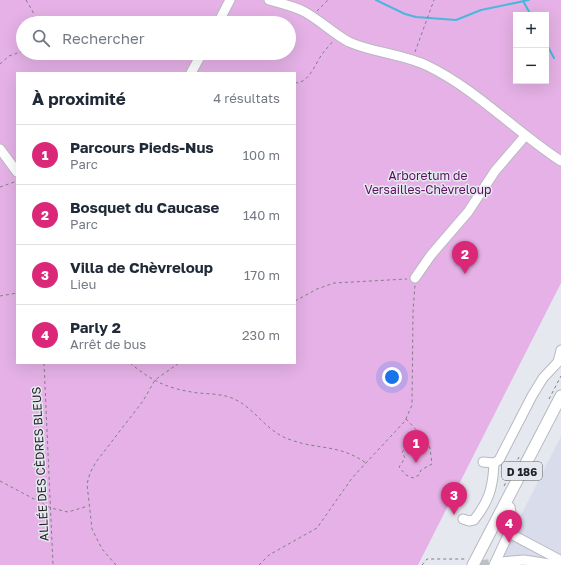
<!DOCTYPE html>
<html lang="fr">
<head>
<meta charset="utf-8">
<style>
  body { margin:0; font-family:"Golos Text",sans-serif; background:#f6f6f7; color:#1f2937 }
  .controls { position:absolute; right:12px; top:12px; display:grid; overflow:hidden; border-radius:0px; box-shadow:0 4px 16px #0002 }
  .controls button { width:36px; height:36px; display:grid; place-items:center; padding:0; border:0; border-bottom:1px solid #e0e1e3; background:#fff; color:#1f2937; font:20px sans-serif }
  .you { position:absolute; left:392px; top:377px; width:14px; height:14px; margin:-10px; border:3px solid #fff; border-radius:50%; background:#1a73e8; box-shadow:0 0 0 6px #1a73e833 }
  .badge { display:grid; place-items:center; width:26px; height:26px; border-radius:50%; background:#db2777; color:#fff; font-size:13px; font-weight:700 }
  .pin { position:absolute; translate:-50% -33px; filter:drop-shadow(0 1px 2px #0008) }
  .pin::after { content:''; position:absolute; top:21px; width:14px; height:12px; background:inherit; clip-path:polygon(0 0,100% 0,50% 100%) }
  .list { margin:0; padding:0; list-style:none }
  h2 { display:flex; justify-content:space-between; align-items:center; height:52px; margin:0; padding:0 16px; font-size:17px }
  h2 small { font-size:13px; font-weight:400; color:#747a83 }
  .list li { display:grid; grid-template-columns:26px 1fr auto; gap:12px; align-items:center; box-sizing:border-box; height:60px; padding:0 16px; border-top:1px solid #e0e1e3 }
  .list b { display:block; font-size:15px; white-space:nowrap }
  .list p { margin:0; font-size:13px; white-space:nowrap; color:#747a83 }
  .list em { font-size:13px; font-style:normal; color:#747a83 }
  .icon { flex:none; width:22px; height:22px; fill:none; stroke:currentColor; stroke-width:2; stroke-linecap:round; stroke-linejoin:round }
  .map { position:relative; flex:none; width:561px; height:565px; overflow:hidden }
  .search { position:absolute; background:#fff; box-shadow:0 4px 16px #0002; left:16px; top:16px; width:280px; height:44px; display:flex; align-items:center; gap:10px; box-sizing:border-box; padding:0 14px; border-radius:22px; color:#747a83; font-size:15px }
  .panel { position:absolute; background:#fff; box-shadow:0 4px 16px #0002; left:16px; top:72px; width:280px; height:292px; border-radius:0px }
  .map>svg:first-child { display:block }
</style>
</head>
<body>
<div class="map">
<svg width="561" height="565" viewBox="0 0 561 565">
  <rect width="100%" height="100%" fill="#e6e8f0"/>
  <polygon fill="#d9dceb" points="561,436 561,565 496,565 516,525"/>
  <path fill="#e5b1e6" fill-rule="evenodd" d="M 0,0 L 561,0 L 561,283 L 418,565 L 0,565 ZM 516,15 L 546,15 L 546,81 L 516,81 ZM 23,23 L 289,23 L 289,53 L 23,53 ZM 17,73 L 295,73 L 295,363 L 17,363 Z"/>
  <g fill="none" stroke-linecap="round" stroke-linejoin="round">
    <g stroke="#4cb6de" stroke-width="2">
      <polyline points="376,0 405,14 416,17 456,20 481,10 529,0"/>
      <polyline points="523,1 531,15"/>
      <polyline points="546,43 554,58"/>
    </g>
    <polyline stroke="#bec0c7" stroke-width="9" stroke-dasharray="9 4.5" stroke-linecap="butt" points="480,565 501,562"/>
    <defs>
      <g id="minor">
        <path d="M 269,0 C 280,3 291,6 301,10 C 318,18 332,33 349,42 C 374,53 403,54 428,66 C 477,90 515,131 561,161"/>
        <polyline points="218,23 230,0"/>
        <polyline points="191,73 202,53"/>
        <polyline points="0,149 17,172"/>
        <polyline points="415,278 431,255 468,212 495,171 525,136"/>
        <polyline points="483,462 494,463 499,460 532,396 543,378 558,362 561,350"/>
        <path d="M 463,519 L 469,521 L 474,520 C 489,501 493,488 494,463"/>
        <polyline points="509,533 558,559 561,565"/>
        <polyline points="501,562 524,560 556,565"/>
        <polyline points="494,565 509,533 509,522 511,513 510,507"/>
      </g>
      <polyline id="major" points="473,565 561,396"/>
    </defs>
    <use href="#minor" stroke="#b7b9c1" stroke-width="11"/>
    <use href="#major" stroke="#b7b9c1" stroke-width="13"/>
    <g stroke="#7f8085" stroke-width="1" stroke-dasharray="3 3" stroke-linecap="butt">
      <polyline points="26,0 33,12 34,23"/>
      <polyline points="317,11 328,0"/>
      <polyline points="415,52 434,0"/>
      <polyline points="0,64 9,56 23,51"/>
      <path d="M 295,83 C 310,83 315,63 323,53 C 326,49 330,45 333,41"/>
      <polyline points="0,187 17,181"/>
      <polyline points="0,296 17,293"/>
      <polyline points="295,301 317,289 334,283 407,279"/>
      <polyline points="44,363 53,565"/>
      <path d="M 130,363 C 153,382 169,389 198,393 C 210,394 224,394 234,399 C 255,408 266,432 291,440 C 319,450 339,444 366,463"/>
      <polyline points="549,399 561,376"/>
      <polyline points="406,419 427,441 430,448 432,464 421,470 419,475 413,478 406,475 399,467 405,458 402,452 405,449 419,447 427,441"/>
      <polyline points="0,481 51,508 68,512 88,506"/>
      <polyline points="504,486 519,457"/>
      <polyline points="116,565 102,549 92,529 87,484 90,473 96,462 143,401 155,380 179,363"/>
      <polyline points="259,565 269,555 317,528 352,478 405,421 412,405 413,312 415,285"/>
      <polyline points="422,565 427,559 466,559"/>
    </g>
    <use href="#minor" stroke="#fff" stroke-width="9"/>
    <use href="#major" stroke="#fff" stroke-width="11"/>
  </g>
  <g text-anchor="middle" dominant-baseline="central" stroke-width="3" stroke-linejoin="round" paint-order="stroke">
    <rect fill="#e6e8f0" stroke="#5b5c60" stroke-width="1" x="502" y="462" width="40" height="18" rx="3"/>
    <g font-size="11" font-weight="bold" fill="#1f2023">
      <text x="522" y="471">D 186</text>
    </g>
    <g font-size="12" fill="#5a0f5e" stroke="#e6e8f0">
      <text x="428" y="175">Arboretum de<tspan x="428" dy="14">Versailles-Chèvreloup</tspan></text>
    </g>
    <g font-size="12" fill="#1f2023" stroke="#e6e8f0">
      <text transform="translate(40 464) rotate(-93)">ALLÉE DES CÈDRES BLEUS</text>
    </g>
  </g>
</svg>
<div class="controls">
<button>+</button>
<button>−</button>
</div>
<div class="you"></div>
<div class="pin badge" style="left:416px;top:463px">1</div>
<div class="pin badge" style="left:465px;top:274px">2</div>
<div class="pin badge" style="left:454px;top:515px">3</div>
<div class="pin badge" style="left:509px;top:543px">4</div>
<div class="search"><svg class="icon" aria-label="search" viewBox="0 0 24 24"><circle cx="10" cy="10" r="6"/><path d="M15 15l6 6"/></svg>Rechercher</div>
<section class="panel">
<h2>À proximité<small>4 résultats</small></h2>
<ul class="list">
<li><span class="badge">1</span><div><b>Parcours Pieds-Nus</b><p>Parc</p></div><em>100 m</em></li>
<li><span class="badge">2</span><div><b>Bosquet du Caucase</b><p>Parc</p></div><em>140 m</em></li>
<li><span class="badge">3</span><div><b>Villa de Chèvreloup</b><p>Lieu</p></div><em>170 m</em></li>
<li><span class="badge">4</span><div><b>Parly 2</b><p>Arrêt de bus</p></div><em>230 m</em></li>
</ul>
</section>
</div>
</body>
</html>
